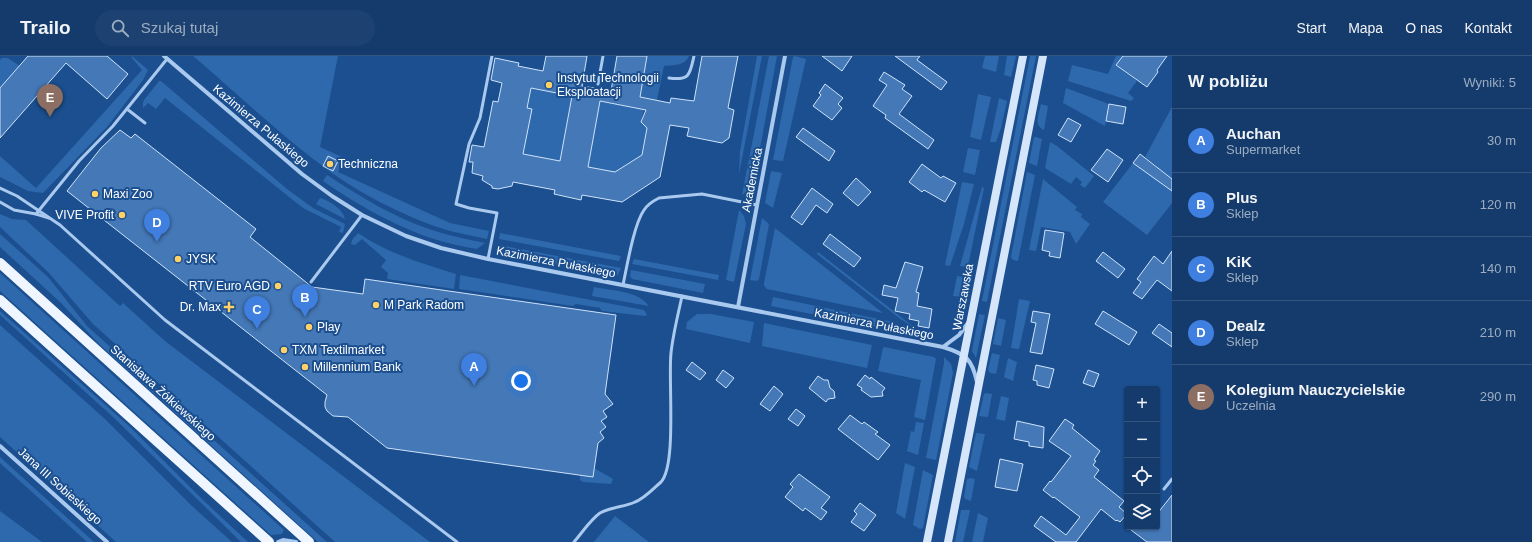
<!DOCTYPE html>
<html lang="pl">
<head>
<meta charset="utf-8">
<style>
  body { margin:0; font-family:Arial,sans-serif; background:#1d4271; color:#f1f3f6 }
  .controls { position:absolute; right:12px; bottom:12px; display:grid; overflow:hidden; border-radius:4px; box-shadow:0 1px 3px #0004 }
  .controls button { width:36px; height:36px; display:grid; place-items:center; padding:0; border:0; border-bottom:1px solid #33557e; background:#143b6b; color:#f1f3f6; font:20px sans-serif }
  .you { position:absolute; left:521px; top:325px; width:14px; height:14px; margin:-10px; border:3px solid #fff; border-radius:50%; background:#1a73e8; box-shadow:0 0 0 6px #1a73e833 }
  .badge { display:grid; place-items:center; width:26px; height:26px; border-radius:50%; background:#ffd166; color:#fff; font-size:13px; font-weight:700 }
  .pin { position:absolute; translate:-50% -33px; filter:drop-shadow(0 1px 2px #0008) }
  .pin::after { content:''; position:absolute; top:21px; width:14px; height:12px; background:inherit; clip-path:polygon(0 0,100% 0,50% 100%) }
  .list { margin:0; padding:0; list-style:none }
  h2 { display:flex; justify-content:space-between; align-items:center; height:52px; margin:0; padding:0 16px; font-size:17px }
  h2 small { font-size:13px; font-weight:400; color:#9dadc1 }
  .list li { display:grid; grid-template-columns:26px 1fr auto; gap:12px; align-items:center; box-sizing:border-box; height:64px; padding:0 16px; border-top:1px solid #33557e }
  .list b { display:block; font-size:15px; white-space:nowrap }
  .list p { margin:0; font-size:13px; white-space:nowrap; color:#9dadc1 }
  .list em { font-size:13px; font-style:normal; color:#9dadc1 }
  .icon { flex:none; width:22px; height:22px; fill:none; stroke:currentColor; stroke-width:2; stroke-linecap:round; stroke-linejoin:round }
  .map { position:relative; flex:none; width:1172px; height:486px; overflow:hidden }
  header { display:flex; align-items:center; gap:24px; box-sizing:border-box; height:56px; padding:0 20px; background:#143b6b; border-bottom:1px solid #33557e }
  header strong { font-size:19px }
  nav { display:flex; gap:22px; margin-inline-start:auto; font-size:14px }
  .search { width:280px; height:36px; background:#1d4271; display:flex; align-items:center; gap:10px; box-sizing:border-box; padding:0 14px; border-radius:22px; color:#9dadc1; font-size:15px }
  main { display:flex }
  aside { flex:1; background:#143b6b }
  .map>svg:first-child { display:block }
</style>
</head>
<body>
<header>
<strong>Trailo</strong>
<div class="search"><svg class="icon" aria-label="search" viewBox="0 0 24 24"><circle cx="10" cy="10" r="6"/><path d="M15 15l6 6"/></svg>Szukaj tutaj</div>
<nav><a>Start</a><a>Mapa</a><a>O nas</a><a>Kontakt</a></nav>
</header>
<main>
<div class="map">
<svg width="1172" height="486" viewBox="0 0 1172 486">
  <rect width="100%" height="100%" fill="#1b4f8f"/>
  <g fill="#2e69ad">
    <polygon points="132,0 148,14 143,24 107,71 43,137 28,135 0,121 0,100 36,132 142,14 132,2"/>
    <path d="M 193,0 L 338,0 L 320,91 L 344,102 L 338,116 L 450,167 L 489,175 L 487,183 C 469,179 451,176 434,170 C 399,157 363,139 332,117 C 283,82 239,39 193,0 Z"/>
    <path d="M 647,0 L 689,0 C 685,10 673,9 664,10 L 657,44 L 640,41 Z"/>
    <polygon points="757,0 762,0 739,118 740,95"/>
    <polygon points="769,0 777,0 754,125 750,133 742,139"/>
    <polygon points="795,0 806,3 783,105 773,104 793,1"/>
    <polygon points="985,0 999,0 996,16 982,12"/>
    <polygon points="1007,0 1016,0 1011,21 1004,19"/>
    <polygon points="1030,0 1036,0 987,246 982,245"/>
    <polygon points="1116,0 1123,0 1116,9 1137,25 1128,37 1134,42 1131,45 1068,25 1072,9 1108,18"/>
    <polygon points="2,2 8,2 20,10 0,32 0,4"/>
    <polygon points="159,25 161,25 287,133 313,152 345,168 343,177 339,176 341,171 303,152 165,42 156,53 148,47 143,52 143,47 144,44"/>
    <polygon points="531,32 572,40 560,105 523,98 519,93 526,80 532,53 527,52"/>
    <polygon points="1066,32 1109,48 1105,70 1063,47"/>
    <polygon points="978,38 991,41 981,84 970,81"/>
    <polygon points="999,42 1007,45 1001,72 996,86 990,86"/>
    <polygon points="600,45 644,53 641,66 643,69 647,69 641,102 634,107 632,105 623,111 625,114 620,117 588,111"/>
    <path d="M 1041,48 L 1048,50 L 1044,74 C 1033,69 1039,58 1041,48 Z"/>
    <polygon points="1172,51 1172,147 1147,179 1103,146 1133,107 1150,119 1157,110 1145,101"/>
    <polygon points="1034,81 1036,81 1042,83 1037,110 1029,107"/>
    <polygon points="1050,86 1057,90 1094,120 1085,132 1080,129 1082,126 1076,121 1071,128 1045,112"/>
    <polygon points="968,92 980,94 975,119 963,116"/>
    <polygon points="771,115 782,117 773,152 765,147"/>
    <polygon points="1027,116 1035,119 1018,205 1013,204 1011,201"/>
    <path d="M 327,119 C 360,140 394,162 432,174 C 449,180 468,183 485,187 L 477,193 C 421,185 369,157 323,125 Z"/>
    <polygon points="1043,123 1077,151 1075,154 1082,158 1081,161 1090,168 1076,188 1070,176 1041,171 1036,195 1029,194"/>
    <polygon points="962,126 974,128 964,168 950,210 945,209"/>
    <polygon points="982,131 984,132 968,210 966,211 960,210"/>
    <path d="M 320,142 C 330,145 343,153 345,163 L 316,148 Z"/>
    <polygon points="739,154 744,160 746,168 734,226 726,224"/>
    <polygon points="0,158 12,163 26,164 120,250 123,247 165,285 430,486 335,486 93,268 49,217 0,171"/>
    <polygon points="762,162 769,168 759,223 757,225 750,224"/>
    <polygon points="775,172 883,257 767,233 764,230 764,227"/>
    <path d="M 358,177 C 389,198 421,207 456,218 L 454,233 L 387,223 L 388,217 L 381,211 L 386,204 L 362,183 L 355,189 L 351,188 L 352,184 Z"/>
    <polygon points="500,177 621,200 619,205 499,183"/>
    <polygon points="0,178 48,221 87,270 327,486 318,486 99,288 61,247 0,191"/>
    <polygon points="499,189 621,212 618,219 614,220 506,199 501,195"/>
    <polygon points="818,196 919,275 899,262 817,198"/>
    <polygon points="634,203 719,219 718,224 632,208"/>
    <polygon points="631,214 705,228 703,237 632,223 630,220"/>
    <polygon points="0,217 284,474 282,478 271,479 0,235"/>
    <polygon points="460,219 644,254 647,259 645,260 602,255 600,252 576,248 573,250 459,233"/>
    <polygon points="957,220 964,221 966,223 963,241 953,240"/>
    <path d="M 594,231 C 612,235 637,234 649,250 L 592,240 Z"/>
    <polygon points="773,241 893,266 907,277 771,250"/>
    <polygon points="1019,243 1030,245 1019,293 1011,292"/>
    <polygon points="0,255 129,370 202,443 248,486 241,486 113,361 0,259"/>
    <polygon points="697,258 711,258 754,266 750,287 686,273 687,266"/>
    <polygon points="979,258 985,259 976,302 972,295"/>
    <polygon points="998,262 1006,264 1001,290 993,288"/>
    <polygon points="764,267 872,289 867,312 762,290"/>
    <polygon points="0,269 105,363 192,450 232,486 116,486 0,381"/>
    <polygon points="884,291 934,301 936,303 925,364 914,361 921,324 878,315 883,292"/>
    <polygon points="992,297 1000,299 996,318 990,317 988,314"/>
    <polygon points="944,301 951,308 953,317 936,404 926,402 944,307"/>
    <polygon points="1008,302 1017,306 1013,325 1004,321"/>
    <polygon points="986,337 992,338 988,361 979,360 984,338"/>
    <polygon points="1001,340 1009,342 1005,365 996,363"/>
    <polygon points="916,366 924,367 918,399 907,395 911,375 914,376"/>
    <polygon points="976,377 985,378 977,415 969,411"/>
    <polygon points="0,401 94,486 87,486 0,407"/>
    <polygon points="905,407 915,411 905,463 896,457"/>
    <polygon points="594,412 613,423 611,428 583,426 580,424 580,419 593,421"/>
    <polygon points="923,414 933,419 923,472 920,473 913,469"/>
    <polygon points="970,422 975,423 971,445 965,443 964,441 967,423"/>
    <polygon points="961,454 970,454 963,486 955,486"/>
    <polygon points="0,455 42,486 0,486"/>
    <polygon points="978,457 988,462 983,486 972,486"/>
    <polygon points="615,460 649,486 594,486"/>
  </g>
  <g fill="#4478b7" stroke="#cfe3fa" fill-rule="evenodd">
    <polygon points="28,0 107,0 128,18 107,43 66,7 0,82 0,32"/>
    <path d="M 546,0 L 587,0 L 582,30 L 611,35 L 617,0 L 647,0 L 640,41 L 670,47 L 671,42 L 694,45 L 702,0 L 738,0 L 728,52 L 734,54 L 729,82 L 722,87 L 687,80 L 689,72 L 670,69 L 660,121 L 622,146 L 582,139 L 581,144 L 554,138 L 555,134 L 513,126 L 512,130 L 498,133 L 492,132 L 492,130 L 482,124 L 483,120 L 472,117 L 473,106 L 469,106 L 472,89 L 484,91 L 493,45 L 498,46 L 502,27 L 491,24 L 495,2 L 519,7 L 518,10 L 543,15 ZM 531,32 L 572,40 L 560,105 L 523,98 L 532,53 L 527,52 ZM 600,45 L 646,54 L 641,66 L 647,72 L 642,99 L 615,116 L 588,111 Z"/>
    <polygon points="822,0 852,0 842,15"/>
    <polygon points="895,0 920,0 917,4 947,26 941,34"/>
    <polygon points="1123,0 1167,0 1157,14 1158,16 1147,31 1116,9"/>
    <polygon points="884,16 905,29 902,33 912,40 899,58 934,84 928,93 885,62 886,59 873,50 887,29 879,24"/>
    <polygon points="825,28 843,42 838,48 842,52 832,64 813,50 821,39 819,37"/>
    <polygon points="1109,48 1126,51 1123,68 1106,65"/>
    <polygon points="1068,62 1081,69 1071,86 1058,79"/>
    <polygon points="803,72 835,95 829,105 796,81"/>
    <polygon points="120,74 131,82 135,78 256,173 250,181 312,231 363,238 365,223 616,259 605,338 613,348 603,355 607,361 601,365 606,371 600,376 604,382 598,387 593,421 387,392 348,361 333,360 327,355 325,351 325,346 327,339 67,135 101,92"/>
    <polygon points="1107,93 1123,104 1108,126 1091,114"/>
    <polygon points="1140,98 1172,123 1172,135 1133,107"/>
    <polygon points="328,100 338,105 333,115 323,110"/>
    <polygon points="922,108 941,122 943,120 956,127 945,146 924,134 922,136 909,126"/>
    <polygon points="856,122 871,136 858,150 843,137"/>
    <polygon points="812,132 833,148 827,157 816,149 802,169 791,161"/>
    <polygon points="1045,174 1064,177 1060,202 1049,200 1050,196 1042,194"/>
    <polygon points="830,178 861,202 854,211 823,188"/>
    <polygon points="1172,195 1172,235 1157,224 1142,243 1133,237 1141,226 1137,223 1154,200 1163,208"/>
    <polygon points="1103,196 1125,213 1118,222 1096,205"/>
    <polygon points="905,206 923,211 916,236 919,237 917,250 932,253 929,272 918,270 919,265 909,263 910,258 895,255 898,242 882,239 884,229 896,232"/>
    <polygon points="1033,255 1050,258 1042,298 1030,296 1036,267 1031,266"/>
    <polygon points="1103,255 1137,276 1129,289 1095,268"/>
    <polygon points="1159,268 1172,277 1172,291 1152,277"/>
    <polygon points="692,306 706,317 700,324 686,314"/>
    <polygon points="1036,309 1054,313 1049,332 1037,329 1037,325 1033,324"/>
    <polygon points="723,314 734,322 726,332 716,324"/>
    <polygon points="1088,314 1099,318 1094,331 1083,327"/>
    <polygon points="865,319 870,323 871,321 885,332 882,336 883,340 871,341 861,334 862,332 857,329"/>
    <polygon points="818,320 824,324 828,324 830,332 834,335 835,342 828,343 826,346 809,332"/>
    <polygon points="774,330 783,338 770,355 760,348"/>
    <polygon points="796,353 805,360 798,370 788,363"/>
    <polygon points="850,359 862,368 864,366 878,376 875,378 890,389 878,404 838,373"/>
    <polygon points="1065,363 1074,369 1072,372 1100,395 1094,404 1096,405 1093,409 1099,414 1094,421 1124,445 1119,451 1127,458 1120,466 1117,464 1116,465 1101,453 1076,486 1056,486 1034,470 1041,460 1066,479 1080,461 1054,441 1053,442 1043,434 1050,425 1051,426 1071,400 1049,385"/>
    <polygon points="1017,365 1044,371 1043,392 1029,390 1029,386 1014,383"/>
    <polygon points="1000,403 1023,408 1017,435 995,431"/>
    <polygon points="799,418 830,441 821,452 827,456 821,464 805,452 803,455 785,441 793,431 790,428"/>
    <polygon points="1172,439 1172,486 1147,486 1127,471 1157,471 1157,458"/>
    <polygon points="860,447 876,459 864,475 851,466 857,458 854,455"/>
  </g>
  <g fill="none" stroke-linecap="round" stroke-linejoin="round">
    <g stroke="#a9c9ee" stroke-width="3">
      <path d="M 669,22 C 690,25 690,18 694,0"/>
      <polyline points="598,28 603,0"/>
      <polyline points="127,53 145,67"/>
      <polyline points="0,132 17,140 60,169 165,264 457,486"/>
      <polyline points="0,146 14,154 36,158 49,162"/>
      <polyline points="36,158 79,105 113,70 167,3"/>
      <polyline points="488,203 497,157 469,152 456,148 469,88 480,62 492,0"/>
      <polyline points="311,226 362,159"/>
      <path d="M 623,229 C 627,210 634,168 644,154 C 648,148 653,145 659,142 L 702,138 L 757,149"/>
      <polyline points="1164,433 1172,423"/>
      <path d="M 574,486 C 582,477 590,464 600,457 C 611,451 624,451 635,446 C 644,443 654,432 661,426 C 677,409 668,323 671,297 C 673,278 678,259 682,240"/>
    </g>
    <g stroke="#a9c9ee" stroke-width="4">
      <path d="M 164,0 L 302,118 L 332,140 L 362,159 L 406,180 L 441,192 L 488,203 L 943,291 C 966,298 972,303 977,326"/>
      <polyline points="738,251 785,0"/>
      <polyline points="943,291 959,279 968,267"/>
      <polyline points="0,390 107,486"/>
      <polyline points="278,486 283,484 296,486"/>
    </g>
    <g stroke="#d6e6fa" stroke-width="8">
      <polyline points="927,486 1023,0"/>
      <polyline points="948,486 1043,0"/>
    </g>
    <g stroke="#f0f6ff" stroke-width="10">
      <polyline points="0,207 309,486"/>
      <polyline points="0,244 269,486"/>
    </g>
  </g>
  <g fill="#ffd166" stroke="#1b4f8f" stroke-width="1.5">
    <circle cx="549" cy="29" r="4"/>
    <circle cx="330" cy="108" r="4"/>
    <circle cx="95" cy="138" r="4"/>
    <circle cx="122" cy="159" r="4"/>
    <circle cx="178" cy="203" r="4"/>
    <circle cx="278" cy="230" r="4"/>
    <circle cx="376" cy="249" r="4"/>
    <path d="M227 245h4v4h4v4h-4v4h-4v-4h-4v-4h4z"/>
    <circle cx="309" cy="271" r="4"/>
    <circle cx="284" cy="294" r="4"/>
    <circle cx="305" cy="311" r="4"/>
  </g>
  <g text-anchor="middle" dominant-baseline="central" stroke-width="4" stroke-linejoin="round" paint-order="stroke">
    <g font-size="12" fill="#fff" stroke="#1b4f8f" text-anchor="start">
      <text x="557" y="22">Instytut Technologii<tspan x="557" dy="14">Eksploatacji</tspan></text>
      <text x="338" y="108">Techniczna</text>
      <text x="103" y="138">Maxi Zoo</text>
      <text x="114" y="159" text-anchor="end">VIVE Profit</text>
      <text x="186" y="203">JYSK</text>
      <text x="270" y="230" text-anchor="end">RTV Euro AGD</text>
      <text x="384" y="249">M Park Radom</text>
      <text x="221" y="251" text-anchor="end">Dr. Max</text>
      <text x="317" y="271">Play</text>
      <text x="292" y="294">TXM Textilmarket</text>
      <text x="313" y="311">Millennium Bank</text>
    </g>
    <g font-size="12" fill="#fff" stroke="#1b4f8f">
      <text transform="translate(261 70) rotate(40)">Kazimierza Pułaskiego</text>
      <text transform="translate(752 124) rotate(-79)">Akademicka</text>
      <text transform="translate(556 206) rotate(11)">Kazimierza Pułaskiego</text>
      <text transform="translate(963 241) rotate(-79)">Warszawska</text>
      <text transform="translate(874 268) rotate(11)">Kazimierza Pułaskiego</text>
      <text transform="translate(163 337) rotate(42)">Stanisława Żółkiewskiego</text>
      <text transform="translate(60 430) rotate(42)">Jana III Sobieskiego</text>
    </g>
  </g>
</svg>
<div class="controls">
<button>+</button>
<button>−</button>
<button><svg class="icon" aria-label="locate" viewBox="0 0 24 24"><circle cx="12" cy="12" r="6"/><path d="M12 2v4M12 18v4M2 12h4M18 12h4"/></svg></button>
<button><svg class="icon" aria-label="layers" viewBox="0 0 24 24"><path d="M12 4l9 5-9 5-9-5zM3 14l9 5 9-5"/></svg></button>
</div>
<div class="you"></div>
<div class="pin badge" style="left:474px;top:330px;background:#3f7fe0">A</div>
<div class="pin badge" style="left:305px;top:261px;background:#3f7fe0">B</div>
<div class="pin badge" style="left:257px;top:273px;background:#3f7fe0">C</div>
<div class="pin badge" style="left:157px;top:186px;background:#3f7fe0">D</div>
<div class="pin badge" style="left:50px;top:61px;background:#8d6e63">E</div>
</div>
<aside>
<h2>W pobliżu<small>Wyniki: 5</small></h2>
<ul class="list">
<li><span class="badge" style="background:#3f7fe0">A</span><div><b>Auchan</b><p>Supermarket</p></div><em>30 m</em></li>
<li><span class="badge" style="background:#3f7fe0">B</span><div><b>Plus</b><p>Sklep</p></div><em>120 m</em></li>
<li><span class="badge" style="background:#3f7fe0">C</span><div><b>KiK</b><p>Sklep</p></div><em>140 m</em></li>
<li><span class="badge" style="background:#3f7fe0">D</span><div><b>Dealz</b><p>Sklep</p></div><em>210 m</em></li>
<li><span class="badge" style="background:#8d6e63">E</span><div><b>Kolegium Nauczycielskie</b><p>Uczelnia</p></div><em>290 m</em></li>
</ul>
</aside>
</main>
</body>
</html>
